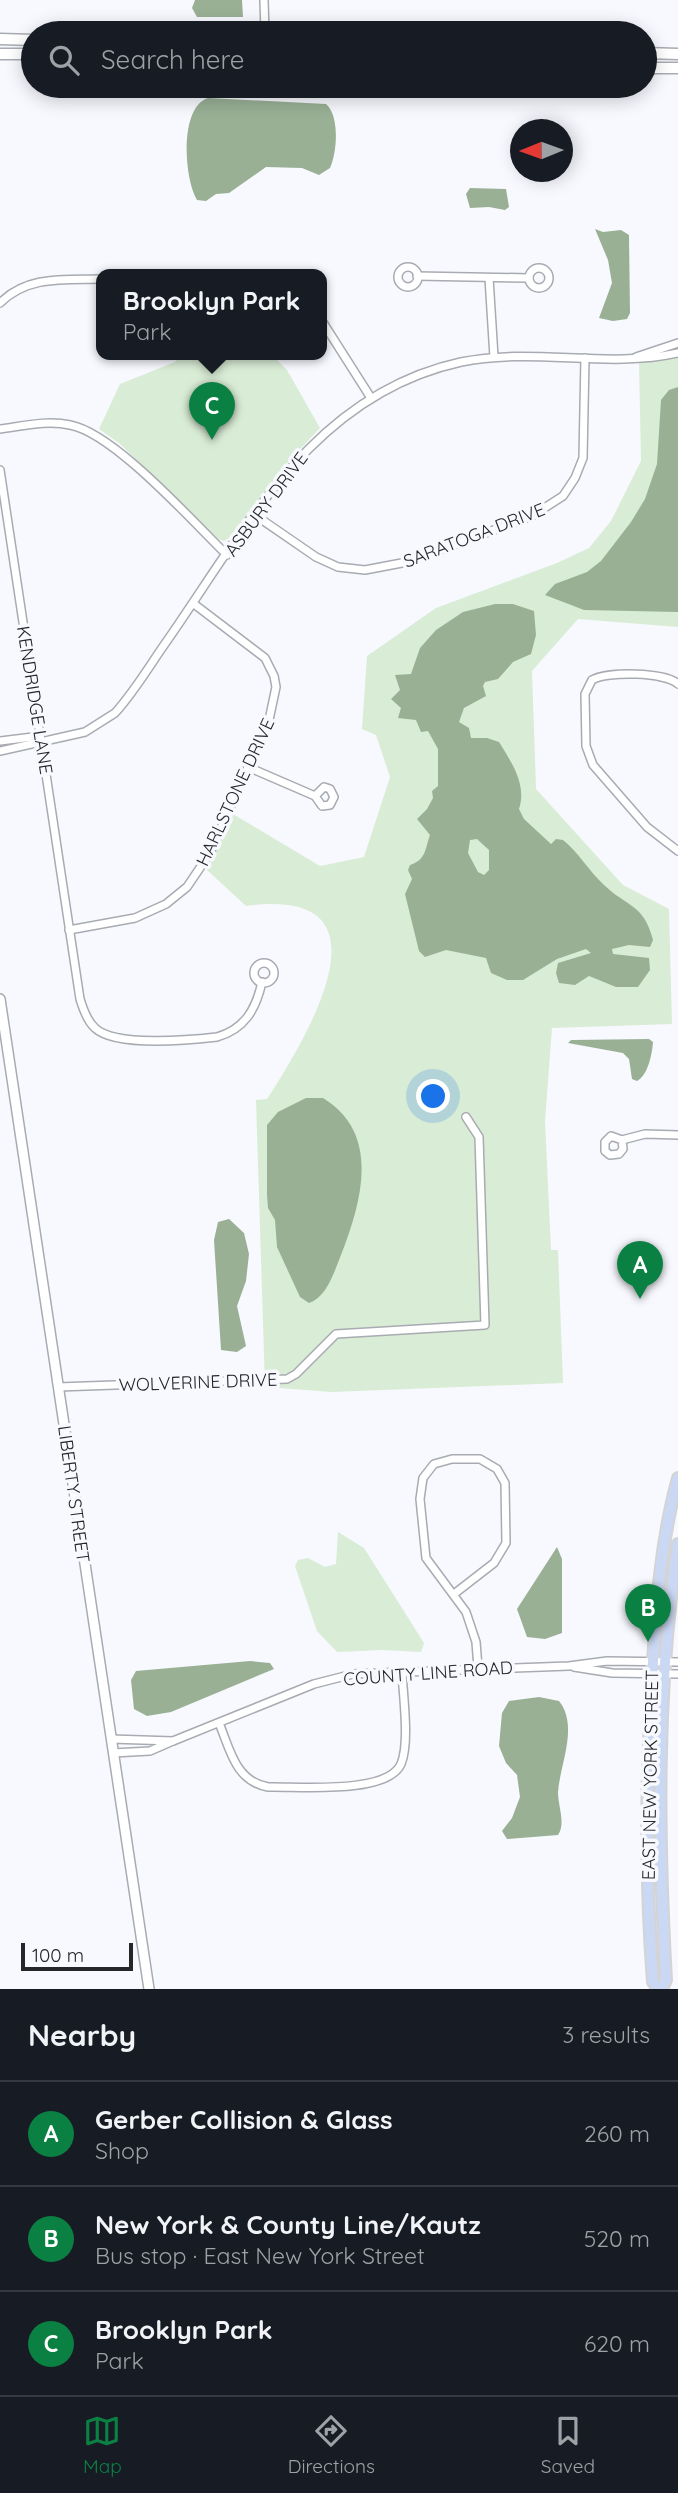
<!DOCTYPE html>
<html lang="en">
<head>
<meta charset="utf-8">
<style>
  body { margin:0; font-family:Quicksand,sans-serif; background:#242831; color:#f1f3f6 }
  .compass { position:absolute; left:510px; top:119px; width:63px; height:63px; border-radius:50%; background:#171b24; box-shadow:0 4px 18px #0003; rotate:269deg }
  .scale { position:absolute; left:21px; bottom:18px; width:112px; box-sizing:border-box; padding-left:7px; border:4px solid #262729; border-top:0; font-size:19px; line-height:24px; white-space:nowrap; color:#262729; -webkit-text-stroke:5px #f7f9fe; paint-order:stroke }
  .you { position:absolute; left:434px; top:1097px; width:24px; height:24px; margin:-18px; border:5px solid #fff; border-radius:50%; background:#1a73e8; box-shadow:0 0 0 10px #1a73e833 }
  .badge { display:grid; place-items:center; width:46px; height:46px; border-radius:50%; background:#0b8043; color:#fff; font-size:23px; font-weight:700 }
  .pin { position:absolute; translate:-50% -58px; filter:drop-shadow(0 2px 4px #0008) }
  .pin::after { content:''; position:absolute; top:37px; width:24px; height:21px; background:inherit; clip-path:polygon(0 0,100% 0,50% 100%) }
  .popup { position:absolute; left:96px; top:269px; width:231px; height:91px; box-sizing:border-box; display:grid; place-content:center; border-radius:14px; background:#171b24; filter:drop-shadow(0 2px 5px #0005); font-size:23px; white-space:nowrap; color:#9ea1a6 }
  .popup b { font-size:26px; color:#f1f3f6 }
  .popup::after { content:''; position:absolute; left:50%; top:100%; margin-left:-14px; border:14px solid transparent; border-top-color:#171b24 }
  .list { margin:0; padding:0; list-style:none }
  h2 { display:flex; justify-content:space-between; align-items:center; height:91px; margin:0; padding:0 28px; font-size:30px }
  h2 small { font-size:23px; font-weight:400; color:#9ea1a6 }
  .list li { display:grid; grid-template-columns:46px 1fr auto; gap:21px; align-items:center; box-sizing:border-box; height:105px; padding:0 28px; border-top:2px solid #363941 }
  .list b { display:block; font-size:26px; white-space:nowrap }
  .list p { margin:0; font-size:23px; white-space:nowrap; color:#9ea1a6 }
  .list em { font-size:23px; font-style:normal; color:#9ea1a6 }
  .icon { flex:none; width:38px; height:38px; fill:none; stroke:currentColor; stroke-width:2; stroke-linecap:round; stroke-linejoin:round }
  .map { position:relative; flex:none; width:678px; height:1989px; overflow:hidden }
  .search { position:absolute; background:#171b24; box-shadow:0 4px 18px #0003; left:21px; right:21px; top:21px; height:77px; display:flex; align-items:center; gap:18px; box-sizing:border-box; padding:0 24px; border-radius:38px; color:#9ea1a6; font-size:26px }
  .sheet { height:406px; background:#171b24 }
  nav { display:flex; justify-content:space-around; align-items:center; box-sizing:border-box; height:98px; border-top:2px solid #363941; background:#171b24; font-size:19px; color:#9ea1a6 }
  nav a { display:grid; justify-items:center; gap:4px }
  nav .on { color:#0b8043 }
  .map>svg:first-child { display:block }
</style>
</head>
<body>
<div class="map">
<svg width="678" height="1989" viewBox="0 0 678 1989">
  <rect width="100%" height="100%" fill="#f7f9fe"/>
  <g fill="#d9ecd5">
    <polygon points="181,354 271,354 287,370 320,428 279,472 236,534 224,541 218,539 119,443 99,429 120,384 175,362"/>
    <path d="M 678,357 L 678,627 L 578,619 L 532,671 L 536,789 L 623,885 L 669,909 L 672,1024 L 552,1028 L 545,1121 L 551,1250 L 558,1250 L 563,1383 L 332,1392 L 265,1387 L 256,1100 L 267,1099 C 308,1036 399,885 246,906 L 207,870 L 233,814 L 320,866 L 364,857 L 390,777 L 376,735 L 362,729 L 367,656 L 436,608 L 557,563 L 589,548 L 611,521 L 641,461 L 639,362 Z"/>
    <polygon points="338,1532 364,1548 424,1643 421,1652 383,1650 337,1652 317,1631 295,1566 298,1560 308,1558 325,1567 336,1564"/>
  </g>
  <g fill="#99b095" fill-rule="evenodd">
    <polygon points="195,0 242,0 243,17 197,17 192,8"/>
    <path d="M 208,98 L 326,104 C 340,116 337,153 330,168 L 319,175 L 302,168 L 266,167 L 229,193 L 216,194 L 206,201 L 197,200 C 184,179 179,107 208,98 Z"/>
    <polygon points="470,188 506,189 509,207 505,210 489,207 470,208 466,194"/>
    <polygon points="595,229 603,232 621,230 629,235 630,313 627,319 613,321 599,318 612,283 608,260"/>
    <polygon points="678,387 678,612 584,610 545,595 555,584 587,572 601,561 631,522 645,499 657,464 661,400 669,390"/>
    <path d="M 495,604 L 513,604 L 534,611 L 536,635 L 531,654 L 513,662 L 498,679 L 485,682 L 483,686 L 486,696 L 464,708 L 459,722 L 469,728 L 471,738 L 487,738 L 499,742 C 512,763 527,785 519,809 L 524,819 L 551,844 L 556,839 L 563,840 C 579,853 589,871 604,885 C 627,907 644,904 653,940 L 650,947 L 629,945 L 612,949 L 613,954 L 649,958 L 650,970 L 638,987 L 616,987 L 589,976 L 575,985 L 559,983 L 556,973 L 558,963 L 591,953 L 586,949 L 557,959 L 523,980 L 507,980 L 491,973 L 486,958 L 446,950 L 425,957 L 419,951 L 405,894 L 412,879 L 408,870 L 410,865 C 426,860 425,849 430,835 L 417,819 L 427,809 L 433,798 L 432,791 L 438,786 L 438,749 L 428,731 L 421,732 L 416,720 L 398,718 L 401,708 L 391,699 L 400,690 L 395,675 L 411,674 L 420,648 L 436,630 L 463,612 ZM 477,839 L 489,850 L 489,870 L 484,875 L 478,872 L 468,853 L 470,840 Z"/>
    <path d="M 649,1039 L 653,1042 C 652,1055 648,1075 637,1081 L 632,1079 L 629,1059 L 623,1053 L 568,1043 L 571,1040 Z"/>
    <path d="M 306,1098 L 323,1098 C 382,1134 361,1203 341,1255 C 334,1272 327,1297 309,1303 L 300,1297 L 277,1247 L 275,1220 L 268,1208 L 267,1195 L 267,1125 L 278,1112 Z"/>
    <polygon points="229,1219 244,1233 249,1254 246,1281 237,1306 246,1346 237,1352 221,1350 214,1240 218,1222"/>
    <polygon points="557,1547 562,1559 562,1633 545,1639 527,1637 517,1609"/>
    <polygon points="250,1661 270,1663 274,1669 171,1712 147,1716 134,1709 131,1680 136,1671"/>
    <path d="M 539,1697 L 559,1701 C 579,1726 560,1764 558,1792 C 558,1806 566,1824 558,1835 L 507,1839 L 502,1831 L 512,1818 L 520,1797 L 517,1775 L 506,1763 L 499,1746 L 502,1713 L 509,1701 Z"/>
  </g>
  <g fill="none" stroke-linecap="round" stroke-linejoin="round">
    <defs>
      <g id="minor">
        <polyline points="264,0 265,33"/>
        <circle cx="408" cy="277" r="10"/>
        <circle cx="539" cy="278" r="10"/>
        <polyline points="417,276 529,278"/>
        <polyline points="489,278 494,357"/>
        <path d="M 0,303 C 28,275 65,280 102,279"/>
        <polyline points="322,321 371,398"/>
        <polyline points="636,357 678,343"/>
        <path d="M 0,429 C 23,426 47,420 70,425 C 114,433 192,521 227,555"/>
        <path d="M 0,470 L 80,999 C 83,1009 87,1021 95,1028 C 115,1047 190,1040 217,1037 C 245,1029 256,1009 262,982"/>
        <polyline points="255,515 316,557 338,567 365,570 407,562 532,516 563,496 575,478 583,458 585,358"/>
        <path d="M 678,684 C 666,672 607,671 592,680 L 585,694 L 586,746 L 593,765 L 647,827 L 678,851"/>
        <polyline points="0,741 33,737 41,741"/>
        <path d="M 0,751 L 85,732 L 115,713 C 133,693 147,670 162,648 C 244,532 310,395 461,362 C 533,347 607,369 678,353"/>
        <polyline points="248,767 315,796 322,806 330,805 334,797 330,789 324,787 315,796"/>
        <polyline points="69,930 135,918 166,904 187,887 210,853 269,720 276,687 274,676 265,658 194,604"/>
        <circle cx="264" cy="973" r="10"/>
        <polyline points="622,1140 623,1149 619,1154 610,1155 605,1151 605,1142 611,1136 622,1140 645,1134 678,1135"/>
        <polyline points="58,1387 287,1379 296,1374 336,1334 485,1325 479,1137 466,1117"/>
        <polyline points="454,1594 494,1563 506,1543 505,1483 497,1469 480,1459 452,1459 434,1464 423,1478 420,1499 426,1558 466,1612 476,1642 478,1668"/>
        <polyline points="574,1667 612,1673 678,1674"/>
        <path d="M 219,1723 C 230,1749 235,1781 268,1787 C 298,1786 387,1795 401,1764 C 410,1743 403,1695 402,1672"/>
        <polyline points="111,1739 173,1741 150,1751 113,1753"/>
        <polyline points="173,1741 314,1684 353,1674 569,1666 607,1661 678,1662"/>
      </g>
      <polyline id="tertiary" points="0,999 149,1989"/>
      <g id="secondary">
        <polyline points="0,39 33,40"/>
        <polyline points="645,53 678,54"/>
        <polyline points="0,54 33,54"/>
        <polyline points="645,68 678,68"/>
      </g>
      <g id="primary">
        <path d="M 658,1989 L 653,1982 C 645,1880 646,1779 652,1678 C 656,1611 660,1543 678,1478"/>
        <path d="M 662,1989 L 666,1980 C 658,1835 656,1687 678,1544"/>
      </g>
    </defs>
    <use href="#minor" stroke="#a8abb1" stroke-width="10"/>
    <use href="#tertiary" stroke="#a8abb1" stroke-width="12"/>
    <use href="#secondary" stroke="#a8abb1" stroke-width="13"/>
    <use href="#primary" stroke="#d4d4d4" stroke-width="14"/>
    <use href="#minor" stroke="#fff" stroke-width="7"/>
    <use href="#tertiary" stroke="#fff" stroke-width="9"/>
    <use href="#secondary" stroke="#fff" stroke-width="10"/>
    <use href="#primary" stroke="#cbd8f3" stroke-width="10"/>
  </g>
  <g text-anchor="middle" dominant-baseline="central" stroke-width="7" stroke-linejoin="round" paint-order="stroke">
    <g font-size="18" fill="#262729" stroke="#f7f9fe">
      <text transform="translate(266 504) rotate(-53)">ASBURY DRIVE</text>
      <text transform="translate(474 535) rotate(-21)">SARATOGA DRIVE</text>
      <text transform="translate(35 700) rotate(81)">KENDRIDGE LANE</text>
      <text transform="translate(235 792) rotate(-65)">HARLSTONE DRIVE</text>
      <text transform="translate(198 1382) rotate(-2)">WOLVERINE DRIVE</text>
      <text transform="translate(74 1494) rotate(82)">LIBERTY STREET</text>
      <text transform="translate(428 1673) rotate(-4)">COUNTY LINE ROAD</text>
      <text transform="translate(650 1775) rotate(-89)">EAST NEW YORK STREET</text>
    </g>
  </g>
</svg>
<svg class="compass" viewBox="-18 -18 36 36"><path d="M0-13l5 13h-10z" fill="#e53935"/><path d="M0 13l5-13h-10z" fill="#9ea1a6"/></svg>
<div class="scale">100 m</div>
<div class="you"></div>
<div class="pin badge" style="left:640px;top:1299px">A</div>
<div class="pin badge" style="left:648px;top:1642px">B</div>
<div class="pin badge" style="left:212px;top:440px">C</div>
<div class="popup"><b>Brooklyn Park</b>Park</div>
<div class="search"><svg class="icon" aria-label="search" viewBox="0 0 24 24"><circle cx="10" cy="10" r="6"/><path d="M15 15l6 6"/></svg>Search here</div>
</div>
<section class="sheet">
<h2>Nearby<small>3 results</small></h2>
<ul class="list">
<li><span class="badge">A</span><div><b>Gerber Collision &amp; Glass</b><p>Shop</p></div><em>260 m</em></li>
<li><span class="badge">B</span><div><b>New York &amp; County Line/Kautz</b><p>Bus stop · East New York Street</p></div><em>520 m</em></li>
<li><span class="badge">C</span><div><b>Brooklyn Park</b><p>Park</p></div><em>620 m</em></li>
</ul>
</section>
<nav>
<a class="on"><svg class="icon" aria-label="map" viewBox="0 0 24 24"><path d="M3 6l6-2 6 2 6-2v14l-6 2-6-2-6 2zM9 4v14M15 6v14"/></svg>Map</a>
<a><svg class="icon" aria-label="directions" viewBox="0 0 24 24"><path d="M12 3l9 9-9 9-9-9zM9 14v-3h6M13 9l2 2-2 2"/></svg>Directions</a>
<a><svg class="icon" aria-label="saved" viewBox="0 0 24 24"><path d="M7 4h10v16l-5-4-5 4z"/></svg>Saved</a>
</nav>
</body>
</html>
